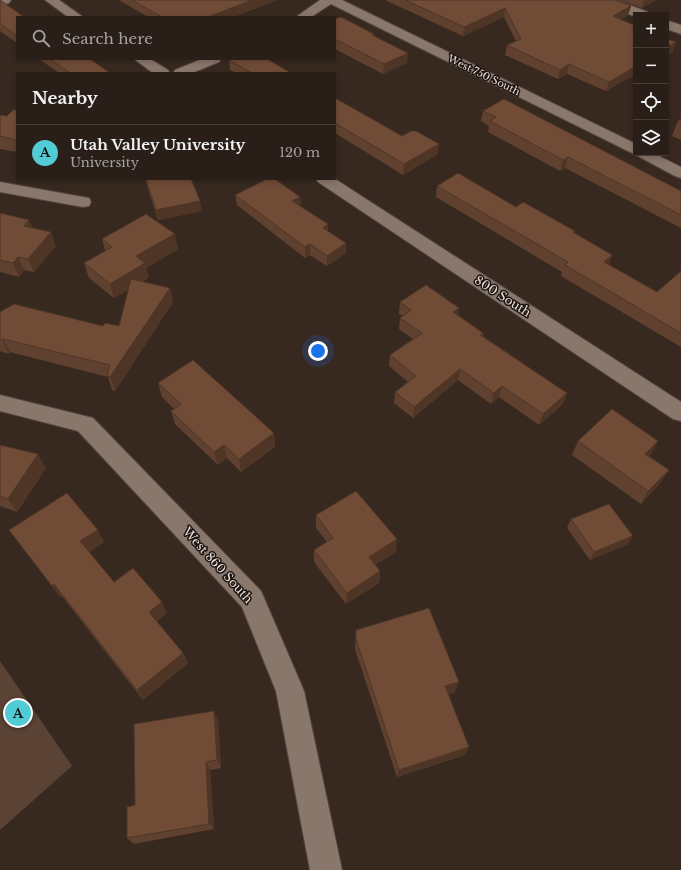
<!DOCTYPE html>
<html lang="en">
<head>
<meta charset="utf-8">
<style>
  body { margin:0; font-family:"Libre Baskerville",serif; background:#362c25; color:#f1f3f6 }
  .controls { position:absolute; right:12px; top:12px; display:grid; overflow:hidden; border-radius:0px; box-shadow:0 2px 6px #0003 }
  .controls button { width:36px; height:36px; display:grid; place-items:center; padding:0; border:0; border-bottom:1px solid #463d37; background:#2a1f18; color:#f1f3f6; font:20px sans-serif }
  .you { position:absolute; left:318px; top:351px; width:14px; height:14px; margin:-10px; border:3px solid #fff; border-radius:50%; background:#1a73e8; box-shadow:0 0 0 6px #1a73e833 }
  .badge { display:grid; place-items:center; width:26px; height:26px; border-radius:50%; background:#51ccd4; color:#111; font-size:13px; font-weight:700 }
  .pin { position:absolute; translate:-50% -50%; border:2px solid #fff; box-shadow:0 1px 4px #0006 }
  .list { margin:0; padding:0; list-style:none }
  h2 { display:flex; justify-content:space-between; align-items:center; height:52px; margin:0; padding:0 16px; font-size:17px }
  h2 small { font-size:13px; font-weight:400; color:#a5a2a2 }
  .list li { display:grid; grid-template-columns:26px 1fr auto; gap:12px; align-items:center; box-sizing:border-box; height:56px; padding:0 16px; border-top:1px solid #463d37 }
  .list b { display:block; font-size:15px; white-space:nowrap }
  .list p { margin:0; font-size:13px; white-space:nowrap; color:#a5a2a2 }
  .list em { font-size:13px; font-style:normal; color:#a5a2a2 }
  .icon { flex:none; width:22px; height:22px; fill:none; stroke:currentColor; stroke-width:2; stroke-linecap:round; stroke-linejoin:round }
  .map { position:relative; flex:none; width:681px; height:870px; overflow:hidden }
  .search { position:absolute; background:#2a1f18; box-shadow:0 2px 6px #0003; left:16px; top:16px; width:320px; height:44px; display:flex; align-items:center; gap:10px; box-sizing:border-box; padding:0 14px; border-radius:0px; color:#a5a2a2; font-size:15px }
  .panel { position:absolute; background:#2a1f18; box-shadow:0 2px 6px #0003; left:16px; top:72px; width:320px; height:108px; border-radius:0px }
  .map>svg:first-child { display:block }
</style>
</head>
<body>
<div class="map">
<svg width="681" height="870" viewBox="0 0 681 870">
  <rect width="100%" height="100%" fill="#382920"/>
  <polygon fill="#5a4335" points="0,661 72,766 0,830"/>
  <g fill="none" stroke-linecap="round" stroke-linejoin="round">
    <defs>
      <g id="minor">
        <polygon points="0,0 11,0 9,3 0,6"/>
        <polygon points="320,0 342,0 636,144 636,153 653,153 681,167 681,178 675,176 634,154 331,4 311,17 296,17"/>
        <polygon points="599,0 616,0 648,12 649,15 636,15 636,17 601,3"/>
        <polygon points="666,20 681,25 681,34 666,29"/>
        <polygon points="202,59 221,59 219,62 192,73 173,73 175,70"/>
        <polygon points="0,182 83,197 89,198 91,202 89,206 83,207 0,192"/>
        <polygon points="0,395 93,418 261,591 304,691 342,870 310,870 276,691 242,607 78,431 0,411"/>
      </g>
      <g id="tertiary">
        <polygon points="45,0 59,0 83,17 68,17"/>
        <polygon points="134,59 150,59 168,70 170,73 153,73"/>
        <polygon points="316,179 335,179 681,402 681,421 673,419 318,182"/>
      </g>
    </defs>
    <use href="#minor" stroke="#54463f" stroke-width="2"/>
    <use href="#tertiary" stroke="#54463f" stroke-width="2"/>
    <use href="#minor" fill="#89776c" fill-rule="evenodd"/>
    <use href="#tertiary" fill="#89776c" fill-rule="evenodd"/>
  </g>
  <g fill="#60412f">
    <polygon points="0,0 17,17 17,43 0,31"/>
    <polygon points="119,0 277,0 233,17 148,17"/>
    <polygon points="385,0 615,0 631,6 628,15 621,20 636,26 636,74 606,91 567,74 558,79 505,55 507,45 516,41 504,17 463,36"/>
    <polygon points="620,0 656,0 642,8"/>
    <polygon points="335,19 374,35 407,63 383,74 335,49"/>
    <polygon points="39,59 90,59 110,73 59,73"/>
    <polygon points="229,60 291,73 236,73 230,70"/>
    <polygon points="335,98 402,136 438,154 403,175 335,133"/>
    <polygon points="17,110 17,152 0,149 0,115 7,116"/>
    <polygon points="483,111 681,191 681,228 565,168 560,171 488,132 489,126 481,121"/>
    <polygon points="681,119 681,140 672,136 678,121"/>
    <polygon points="145,179 191,179 202,211 158,220"/>
    <polygon points="437,186 516,207 574,233 612,255 609,265 657,292 681,271 681,347 561,276 562,272 436,197"/>
    <polygon points="235,195 301,207 328,224 328,232 346,253 327,266 310,255 305,258 237,205"/>
    <polygon points="0,213 29,220 32,228 56,246 34,272 24,270 19,277 0,272"/>
    <polygon points="102,239 178,249 146,268 149,277 142,282 170,288 173,302 115,391 112,390 108,377 10,352 9,354 0,351 0,312 103,326 119,326 128,290 114,298 89,278 84,263 105,251"/>
    <polygon points="400,302 459,308 458,315 483,333 483,336 567,393 563,404 539,425 499,397 491,404 458,380 413,418 394,403 395,392 408,382 389,366 390,355 413,339 399,329 400,318 403,316 399,314"/>
    <polygon points="158,383 274,433 275,447 241,472 227,458 218,465 175,424 171,411 174,409 162,397"/>
    <polygon points="578,441 651,454 649,456 669,470 660,483 641,504 572,455"/>
    <polygon points="0,445 46,468 17,512 0,506"/>
    <polygon points="316,515 396,552 375,565 380,571 379,583 346,604 314,562 314,550 327,542 316,528"/>
    <polygon points="571,519 628,544 590,560 567,528"/>
    <polygon points="9,530 104,542 89,552 114,582 167,613 157,621 183,653 188,663 143,700 62,596 60,597"/>
    <polygon points="356,630 459,682 455,692 448,694 469,747 465,755 397,777 355,649"/>
    <polygon points="218,720 221,768 210,770 214,829 134,844 127,838"/>
  </g>
  <g fill="#4e3526">
    <polygon points="252,0 277,0 233,17 208,17"/>
    <polygon points="644,0 656,0 642,8"/>
    <polygon points="631,6 628,15 610,26 613,16"/>
    <polygon points="505,8 504,17 463,36 464,27"/>
    <polygon points="676,42 673,52 666,56 666,48"/>
    <polygon points="408,53 407,63 383,74 384,64"/>
    <polygon points="569,64 567,74 558,79 560,70"/>
    <polygon points="636,66 636,74 606,91 609,82"/>
    <polygon points="439,144 438,154 403,175 404,164"/>
    <polygon points="568,157 565,168 560,171 563,160"/>
    <polygon points="300,197 301,207 292,201"/>
    <polygon points="200,201 202,211 158,220 156,210"/>
    <polygon points="29,220 35,234 24,226"/>
    <polygon points="328,224 328,235 323,228"/>
    <polygon points="51,232 56,246 34,272 28,259"/>
    <polygon points="175,234 178,249 146,268 149,277 114,298 110,284 136,256"/>
    <polygon points="346,243 346,253 327,266 327,256"/>
    <polygon points="310,244 310,255 305,258 305,247"/>
    <polygon points="612,255 608,266 604,262"/>
    <polygon points="18,257 24,270 19,277 13,263"/>
    <polygon points="170,288 173,302 115,391 110,377"/>
    <polygon points="459,308 457,319 453,312"/>
    <polygon points="3,339 10,352 9,354 2,340"/>
    <polygon points="460,369 458,380 413,418 414,407"/>
    <polygon points="502,386 499,397 491,404 494,393"/>
    <polygon points="567,393 563,404 539,425 543,414"/>
    <polygon points="274,433 275,447 241,472 239,459"/>
    <polygon points="658,441 651,454 638,467 645,454"/>
    <polygon points="224,445 227,458 218,465 214,452"/>
    <polygon points="38,454 46,468 17,512 8,499"/>
    <polygon points="669,470 660,483 641,504 648,491"/>
    <polygon points="98,530 104,542 87,554 80,541"/>
    <polygon points="633,536 628,544 590,560 594,552"/>
    <polygon points="397,539 396,552 368,569 369,557"/>
    <polygon points="380,571 379,583 346,604 347,593"/>
    <polygon points="54,584 62,596 60,597 52,586"/>
    <polygon points="162,602 167,613 154,623 149,612"/>
    <polygon points="183,653 188,663 143,700 137,690"/>
    <polygon points="459,682 455,692 442,696 445,686"/>
    <polygon points="214,711 218,720 221,768 217,760"/>
    <polygon points="469,747 465,755 397,777 399,770"/>
    <polygon points="206,762 210,770 214,829 209,824"/>
  </g>
  <g fill="#704c37" stroke="#4e3526">
    <polygon points="0,0 24,17 17,17 17,36 0,23"/>
    <polygon points="132,0 252,0 208,17 162,17"/>
    <polygon points="405,0 615,0 631,6 613,16 636,26 636,66 609,82 569,64 560,70 507,45 521,39 505,8 464,27"/>
    <polygon points="341,17 374,34 372,35 408,53 384,64 335,39 335,19"/>
    <polygon points="666,38 676,42 666,48"/>
    <polygon points="50,59 90,59 110,73 70,73"/>
    <polygon points="230,59 267,59 291,73 252,73 229,60"/>
    <polygon points="335,98 402,136 411,131 416,131 439,144 404,164 335,123"/>
    <polygon points="504,99 681,191 681,215 568,157 563,160 490,121 496,117 483,111"/>
    <polygon points="13,110 17,110 17,140 0,136 0,115 7,116"/>
    <polygon points="681,119 681,123 678,121"/>
    <polygon points="458,173 516,207 523,202 575,231 573,232 612,255 604,262 657,292 681,271 681,333 565,265 568,262 437,186"/>
    <polygon points="146,179 191,179 200,201 156,210"/>
    <polygon points="267,179 275,179 300,197 292,201 328,224 323,228 346,243 327,256 310,244 305,247 235,195"/>
    <polygon points="0,213 29,220 24,226 51,232 28,259 18,257 13,263 0,260"/>
    <polygon points="146,214 175,234 136,256 145,263 110,284 84,263 112,247 102,239"/>
    <polygon points="131,279 170,288 110,377 107,376 110,365 3,339 2,340 0,339 0,312 14,304 103,326 105,323 119,326"/>
    <polygon points="426,285 459,308 453,312 483,333 480,335 567,393 543,414 502,386 494,393 460,369 414,407 395,392 416,376 390,355 422,333 400,318 411,310 400,302"/>
    <polygon points="193,360 274,433 239,459 224,445 214,452 171,411 181,404 158,383"/>
    <polygon points="612,409 658,441 645,454 669,470 648,491 578,441"/>
    <polygon points="0,445 38,454 8,499 0,496"/>
    <polygon points="356,491 397,539 369,557 380,571 347,593 314,550 333,538 316,515"/>
    <polygon points="67,493 98,530 80,541 114,582 133,568 162,602 149,612 183,653 137,690 54,584 52,586 9,530"/>
    <polygon points="609,504 633,536 594,552 571,519"/>
    <polygon points="429,608 459,682 445,686 469,747 399,770 356,639 356,630"/>
    <polygon points="214,711 217,760 206,762 209,824 127,838 127,807 135,805 134,724"/>
  </g>
  <g text-anchor="middle" dominant-baseline="central" stroke-width="3" stroke-linejoin="round" paint-order="stroke">
    <g font-size="10" fill="#e9ded9" stroke="#1a130f">
      <text transform="translate(484 75) rotate(26)">West 750 South</text>
    </g>
    <g font-size="12" fill="#e9ded9" stroke="#1a130f">
      <text transform="translate(503 296) rotate(33)">800 South</text>
      <text transform="translate(218 565) rotate(48)">West 860 South</text>
    </g>
  </g>
</svg>
<div class="controls">
<button>+</button>
<button>−</button>
<button><svg class="icon" aria-label="locate" viewBox="0 0 24 24"><circle cx="12" cy="12" r="6"/><path d="M12 2v4M12 18v4M2 12h4M18 12h4"/></svg></button>
<button><svg class="icon" aria-label="layers" viewBox="0 0 24 24"><path d="M12 4l9 5-9 5-9-5zM3 14l9 5 9-5"/></svg></button>
</div>
<div class="you"></div>
<div class="pin badge" style="left:18px;top:713px">A</div>
<div class="search"><svg class="icon" aria-label="search" viewBox="0 0 24 24"><circle cx="10" cy="10" r="6"/><path d="M15 15l6 6"/></svg>Search here</div>
<section class="panel">
<h2>Nearby<small></small></h2>
<ul class="list">
<li><span class="badge">A</span><div><b>Utah Valley University</b><p>University</p></div><em>120 m</em></li>
</ul>
</section>
</div>
</body>
</html>
